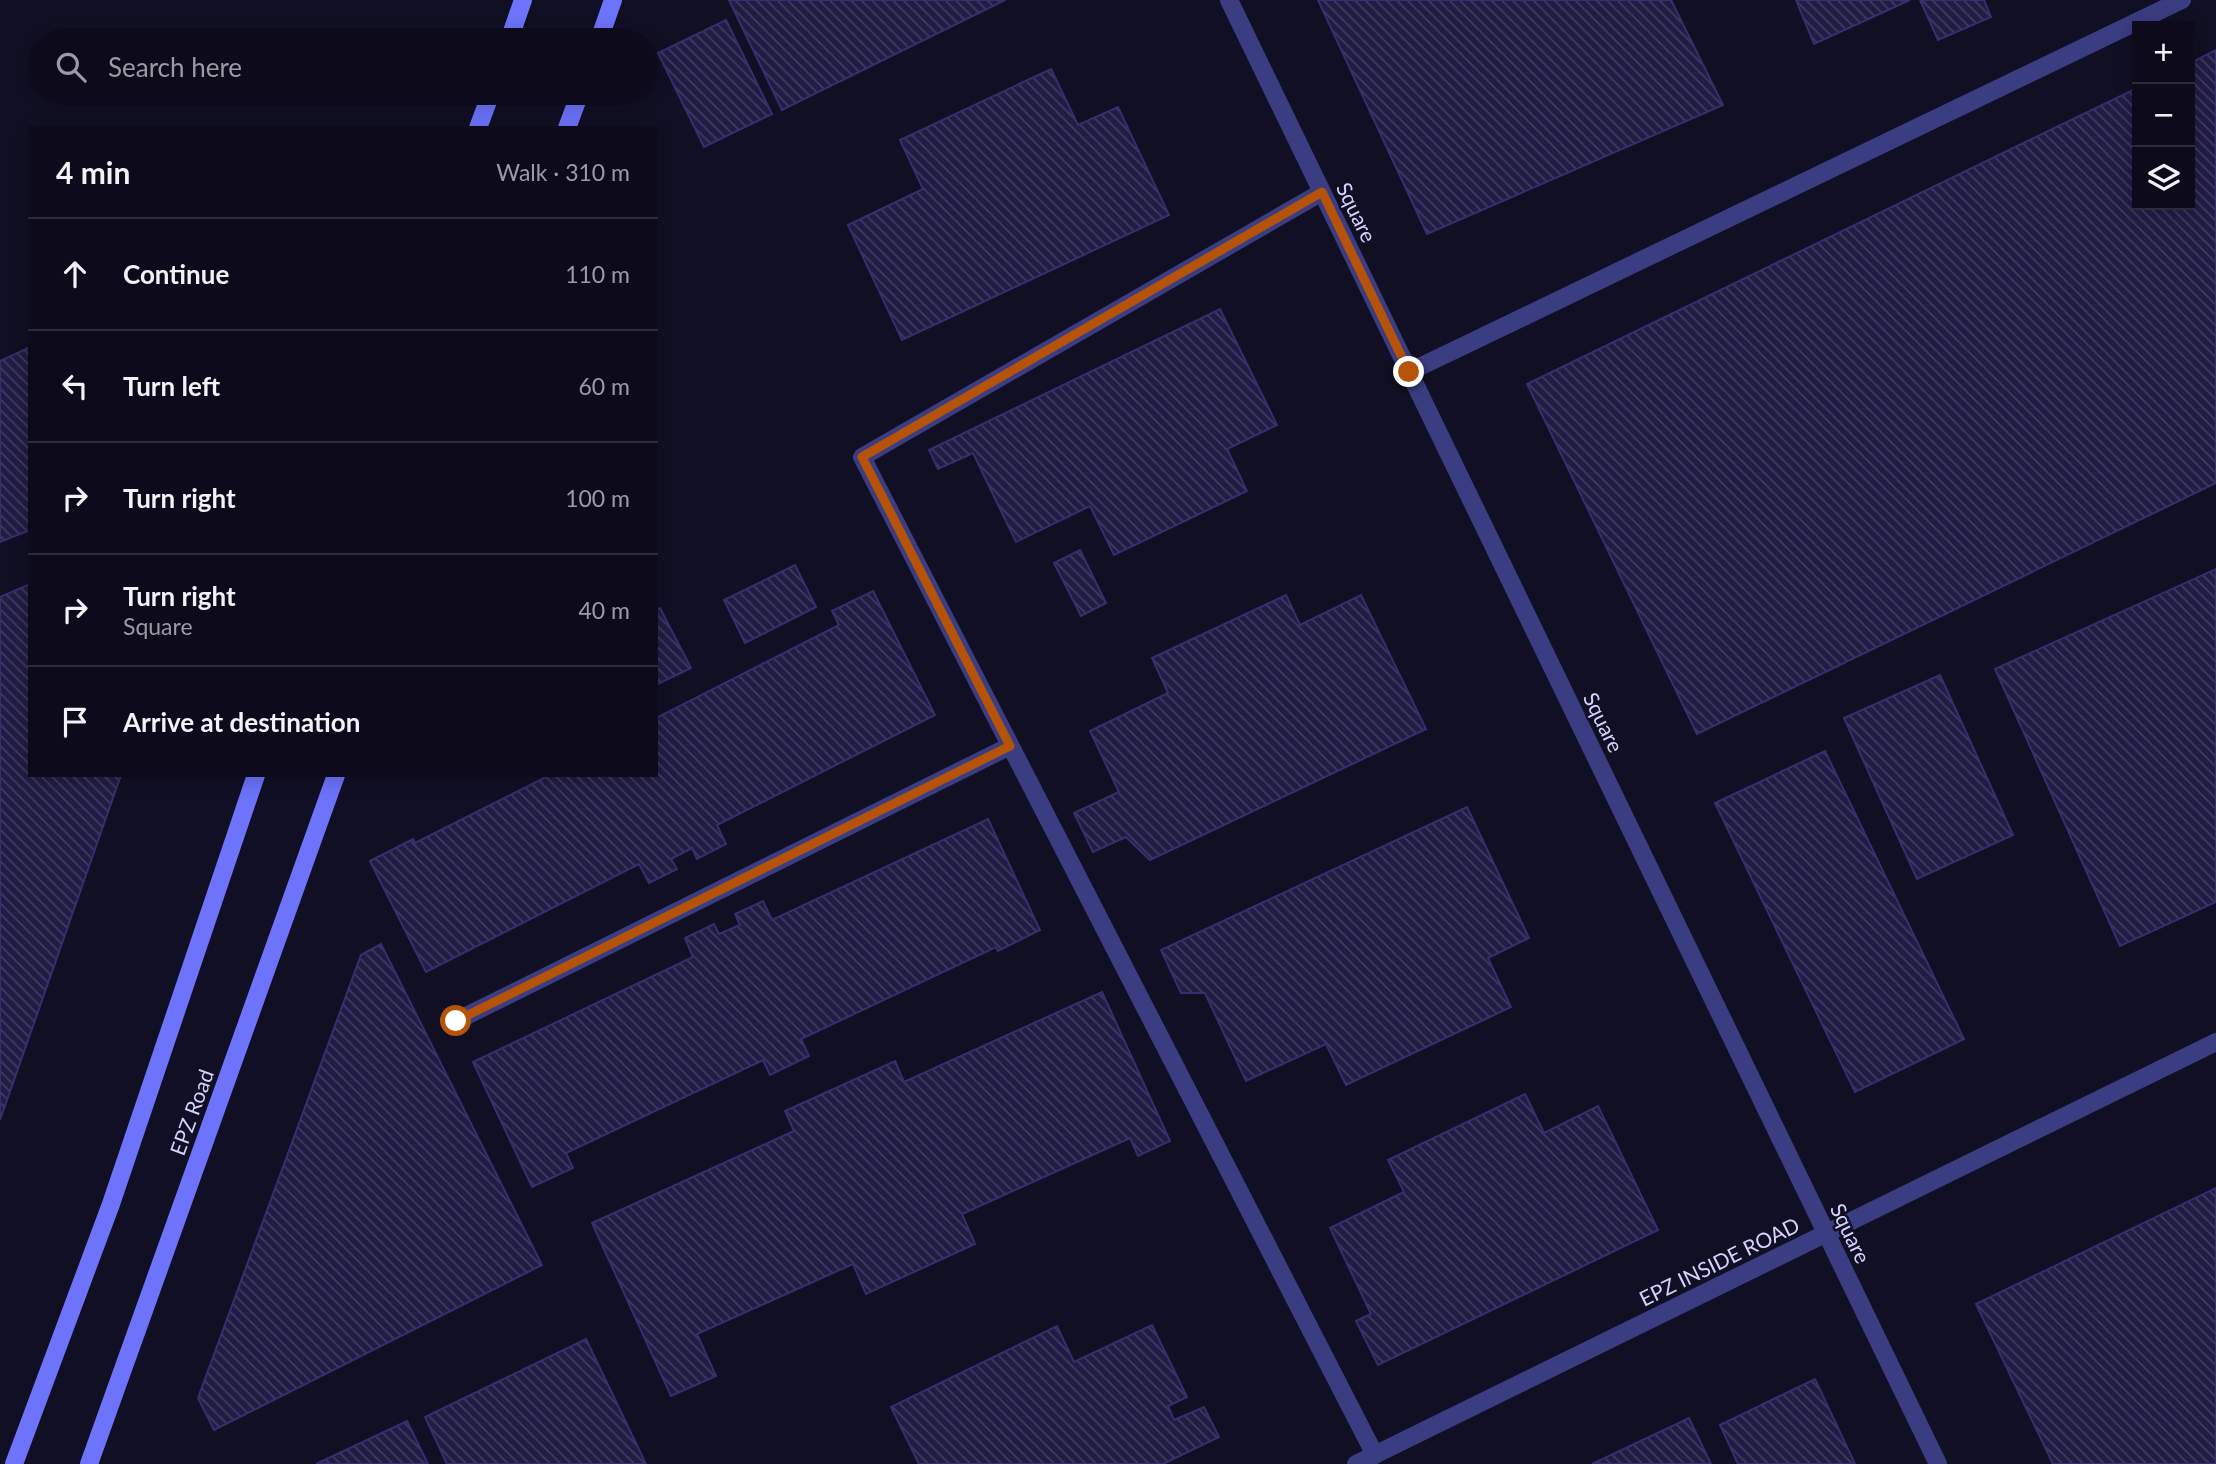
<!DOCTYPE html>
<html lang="en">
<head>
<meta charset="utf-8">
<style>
  body { margin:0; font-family:Lato,sans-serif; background:#1b1928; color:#f1f3f6 }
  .controls { position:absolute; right:21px; top:21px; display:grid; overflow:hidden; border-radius:0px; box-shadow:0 4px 18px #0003 }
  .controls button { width:63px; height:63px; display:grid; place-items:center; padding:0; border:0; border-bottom:2px solid #2d2b3a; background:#0d0b1b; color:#f1f3f6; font:35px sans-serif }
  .stop { position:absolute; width:21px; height:21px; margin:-16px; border:5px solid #b45309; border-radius:50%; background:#fff }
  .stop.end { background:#b45309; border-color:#fff; box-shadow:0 2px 7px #0008 }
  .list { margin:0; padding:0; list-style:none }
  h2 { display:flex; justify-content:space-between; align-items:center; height:91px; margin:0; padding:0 28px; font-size:30px }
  h2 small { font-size:23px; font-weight:400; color:#9a9ba3 }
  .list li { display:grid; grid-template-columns:46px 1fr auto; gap:21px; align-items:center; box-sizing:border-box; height:112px; padding:0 28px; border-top:2px solid #2d2b3a }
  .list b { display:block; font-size:26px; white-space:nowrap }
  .list p { margin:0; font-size:23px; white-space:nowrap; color:#9a9ba3 }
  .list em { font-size:23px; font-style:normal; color:#9a9ba3 }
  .icon { flex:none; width:38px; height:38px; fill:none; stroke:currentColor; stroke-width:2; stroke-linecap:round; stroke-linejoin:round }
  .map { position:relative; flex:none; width:2216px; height:1464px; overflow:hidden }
  .search { position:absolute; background:#0d0b1b; box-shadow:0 4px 18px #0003; left:28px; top:28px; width:630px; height:77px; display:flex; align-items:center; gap:18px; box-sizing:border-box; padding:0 24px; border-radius:38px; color:#9a9ba3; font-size:26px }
  .panel { position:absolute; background:#0d0b1b; box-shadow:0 4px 18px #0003; left:28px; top:126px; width:630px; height:651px; border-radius:0px }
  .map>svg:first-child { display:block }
</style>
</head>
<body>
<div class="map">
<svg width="2216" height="1464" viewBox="0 0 2216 1464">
  <defs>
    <pattern id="building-back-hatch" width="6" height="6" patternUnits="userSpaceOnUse" patternTransform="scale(1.75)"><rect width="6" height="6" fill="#211c44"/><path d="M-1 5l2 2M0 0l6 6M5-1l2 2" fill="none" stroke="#403c60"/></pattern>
  </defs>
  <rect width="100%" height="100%" fill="#110f24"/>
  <g fill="url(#building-back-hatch)" stroke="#372e70" stroke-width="2">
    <polygon points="729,0 1005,0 782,110"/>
    <polygon points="1318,0 1671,0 1723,105 1427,234"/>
    <polygon points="1796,0 1910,0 1814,44"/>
    <polygon points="1920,0 1984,0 1991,17 1938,40"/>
    <polygon points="726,20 772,114 704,147 658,53"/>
    <polygon points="2216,50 2216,483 1697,734 1527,384 2137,88 2137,205 2190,205 2190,63"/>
    <polygon points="1051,69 1078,125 1118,107 1169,215 902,340 848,225 923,189 900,140"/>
    <polygon points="1220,309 1277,425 1227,449 1247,491 1114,555 1090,506 1016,542 973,453 938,469 929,450"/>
    <polygon points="30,347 30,530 0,542 0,361"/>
    <polygon points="1080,550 1106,603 1081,616 1054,563"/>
    <polygon points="795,565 816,607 745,643 724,600"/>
    <polygon points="2216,569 2216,902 2120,946 1995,669"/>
    <polygon points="30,584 30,775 121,775 0,1120 0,597"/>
    <polygon points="873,591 935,715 717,825 726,844 697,859 692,848 671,859 677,869 649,883 639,864 426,972 370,861 413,839 415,843 550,775 656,775 656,718 839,625 832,611"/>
    <polygon points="1286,595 1300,625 1361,595 1426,729 1150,860 1126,837 1093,852 1074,813 1119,792 1090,731 1168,693 1152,658"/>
    <polygon points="660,608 691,668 656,685 656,610"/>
    <polygon points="1940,675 2013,835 1917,879 1844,718"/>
    <polygon points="1825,751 1964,1039 1855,1092 1715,803"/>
    <polygon points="1467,807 1529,938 1488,958 1511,1007 1346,1085 1326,1044 1246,1081 1205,993 1181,993 1161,950"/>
    <polygon points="988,819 1040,930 998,951 996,947 801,1039 809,1056 770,1075 763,1060 566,1153 573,1168 532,1187 473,1062 693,957 685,938 714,924 719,934 740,925 735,914 763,901 772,920"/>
    <polygon points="381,944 542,1265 214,1430 198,1398 361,955"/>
    <polygon points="1102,992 1170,1141 1138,1156 1130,1138 962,1214 975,1244 866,1294 853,1264 697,1334 716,1376 671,1396 592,1223 794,1131 785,1111 895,1061 904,1082"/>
    <polygon points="1525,1094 1544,1133 1598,1106 1658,1230 1378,1365 1356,1321 1371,1314 1330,1228 1404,1192 1388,1160"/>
    <polygon points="2216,1188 2216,1464 2053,1464 1976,1304"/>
    <polygon points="1152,1325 1187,1397 1168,1406 1174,1420 1204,1407 1219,1437 1163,1464 919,1464 891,1407 1057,1326 1074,1362"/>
    <polygon points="586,1339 646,1464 447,1464 425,1417"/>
    <polygon points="1815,1379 1855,1464 1738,1464 1720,1425"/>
    <polygon points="1689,1418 1711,1464 1592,1464"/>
    <polygon points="407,1421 428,1464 316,1464"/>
  </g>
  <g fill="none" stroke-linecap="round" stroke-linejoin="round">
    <g stroke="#3b3d82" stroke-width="18">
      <polyline points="1229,0 1938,1464"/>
      <polyline points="1322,192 862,457 1375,1455"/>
      <polyline points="1409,372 2182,0"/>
      <polyline points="456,1021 1010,746"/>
      <polyline points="1356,1464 2216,1042"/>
    </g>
    <g stroke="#6d73fb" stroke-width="18">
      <polyline points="509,40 523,0"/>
      <polyline points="599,40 613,0"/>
      <polyline points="478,128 491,93"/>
      <polyline points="567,128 580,93"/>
      <polyline points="14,1464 111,1204 256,775"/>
      <polyline points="89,1464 336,775"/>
    </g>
  </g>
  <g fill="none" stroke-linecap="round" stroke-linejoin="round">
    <polyline stroke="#b45309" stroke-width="9" points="456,1021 1010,746 862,457 1322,192 1409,372"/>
  </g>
  <g text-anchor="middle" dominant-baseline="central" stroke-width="5" stroke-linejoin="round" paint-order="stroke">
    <g font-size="21" fill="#d5d3fe" stroke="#110f24">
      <text transform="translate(1357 212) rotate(64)">Square</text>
      <text transform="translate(1604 722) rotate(64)">Square</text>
      <text transform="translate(191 1112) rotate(-70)">EPZ Road</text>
      <text transform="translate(1851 1233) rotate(64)">Square</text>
      <text transform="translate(1719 1261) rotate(-26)">EPZ INSIDE ROAD</text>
    </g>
  </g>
</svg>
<div class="controls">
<button>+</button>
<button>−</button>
<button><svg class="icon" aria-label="layers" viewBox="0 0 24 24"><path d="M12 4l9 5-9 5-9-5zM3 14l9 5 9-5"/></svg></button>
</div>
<div class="stop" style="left:456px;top:1021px"></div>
<div class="stop end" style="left:1409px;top:372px"></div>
<div class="search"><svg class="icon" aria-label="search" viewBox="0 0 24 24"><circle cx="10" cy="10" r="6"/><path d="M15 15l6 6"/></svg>Search here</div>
<section class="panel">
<h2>4 min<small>Walk · 310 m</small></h2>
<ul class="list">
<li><svg class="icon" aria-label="ahead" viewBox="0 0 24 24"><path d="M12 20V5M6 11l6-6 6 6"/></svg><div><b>Continue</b></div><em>110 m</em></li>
<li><svg class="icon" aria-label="left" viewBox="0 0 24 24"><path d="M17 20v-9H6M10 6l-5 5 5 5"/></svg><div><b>Turn left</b></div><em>60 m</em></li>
<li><svg class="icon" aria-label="right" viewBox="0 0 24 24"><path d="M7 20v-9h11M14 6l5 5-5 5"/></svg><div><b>Turn right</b></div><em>100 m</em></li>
<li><svg class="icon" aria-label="right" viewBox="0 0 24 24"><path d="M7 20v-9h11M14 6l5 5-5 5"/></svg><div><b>Turn right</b><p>Square</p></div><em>40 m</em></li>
<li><svg class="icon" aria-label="arrive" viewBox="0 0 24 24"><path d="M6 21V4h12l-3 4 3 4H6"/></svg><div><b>Arrive at destination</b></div></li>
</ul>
</section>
</div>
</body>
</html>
